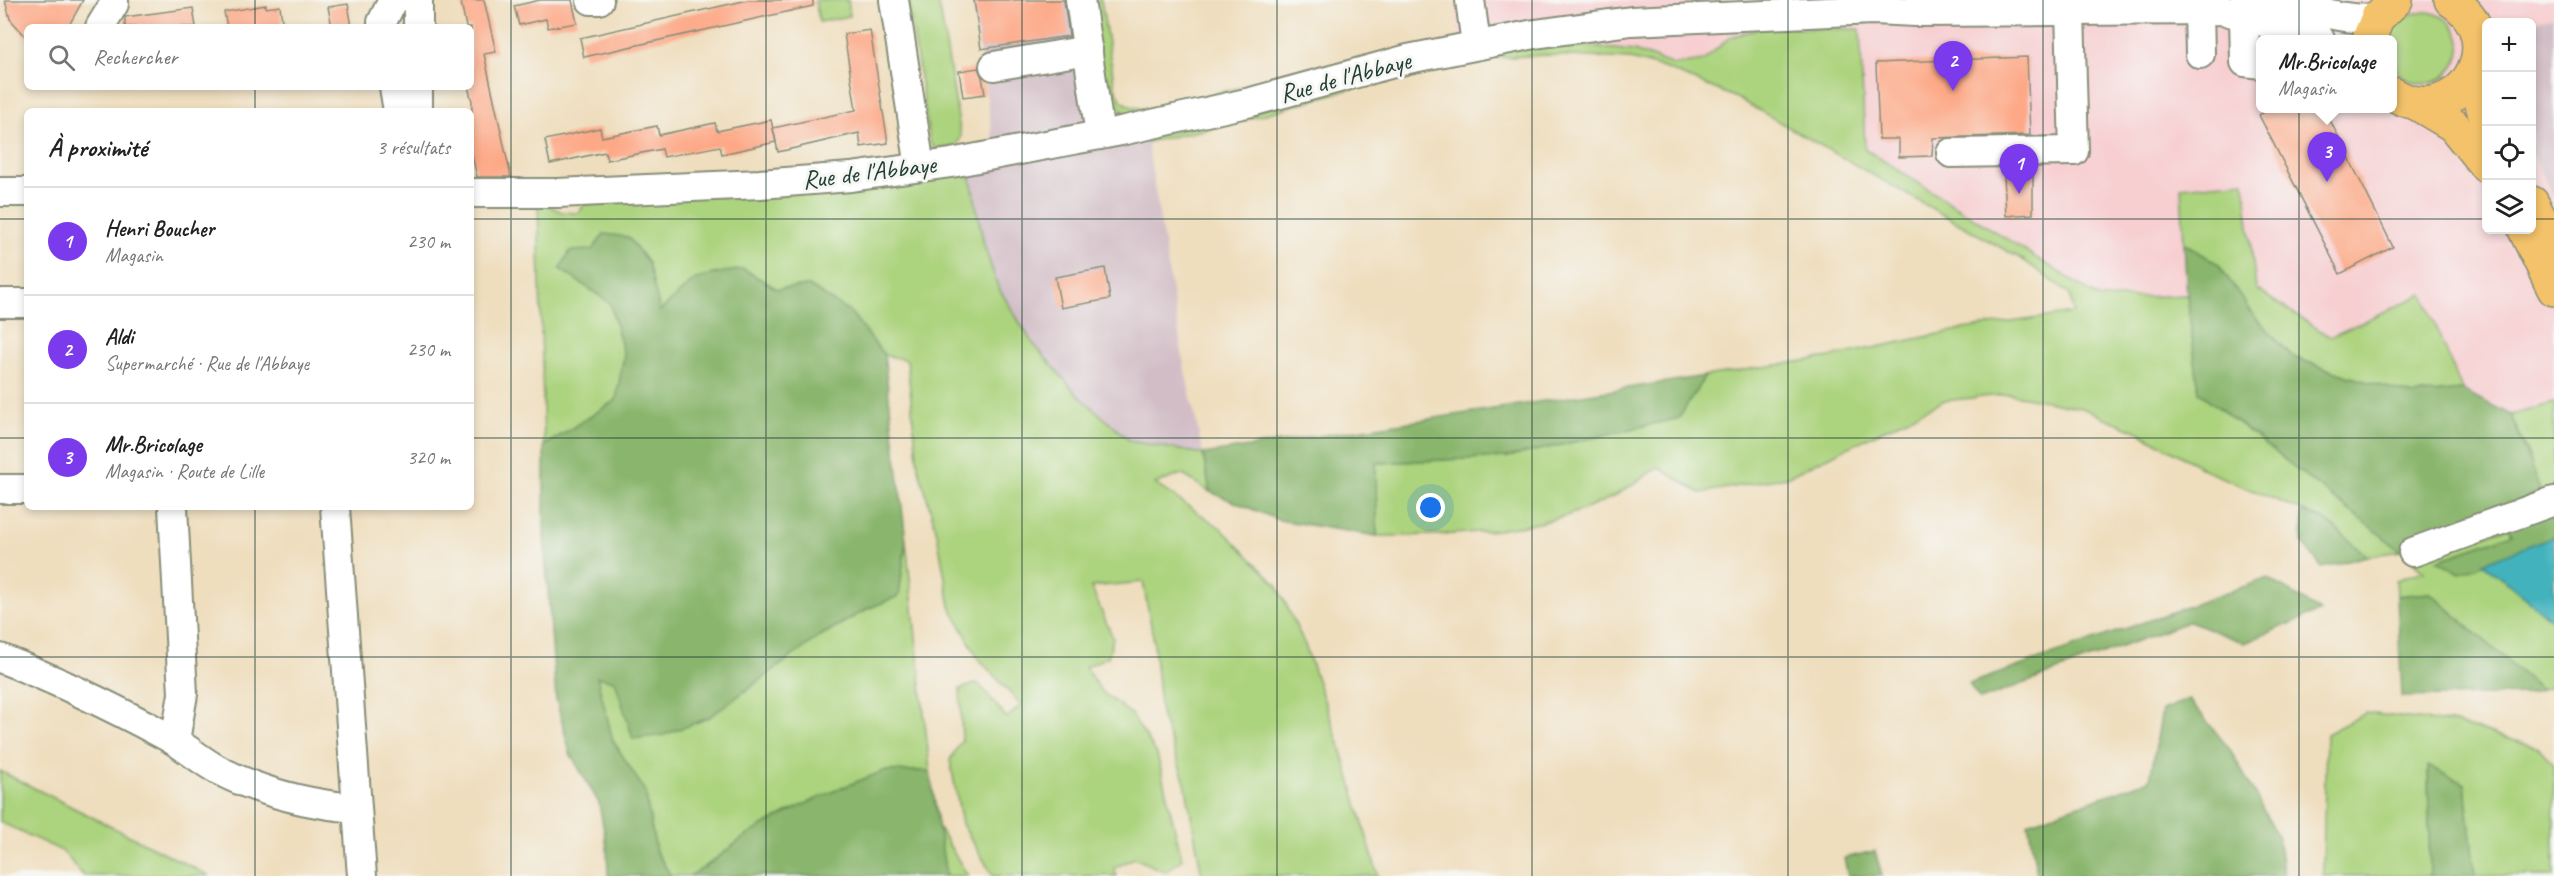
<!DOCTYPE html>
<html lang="fr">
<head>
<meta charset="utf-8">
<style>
  body { margin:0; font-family:Caveat,sans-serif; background:#f6f6f6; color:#222 }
  .controls { position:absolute; right:18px; top:18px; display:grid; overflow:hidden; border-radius:9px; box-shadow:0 3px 9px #0003 }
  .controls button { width:54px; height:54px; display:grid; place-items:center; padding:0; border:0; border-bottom:2px solid #e0e0e0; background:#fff; color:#222; font:30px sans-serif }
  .you { position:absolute; left:1431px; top:508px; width:21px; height:21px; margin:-15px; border:4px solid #fff; border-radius:50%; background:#1a73e8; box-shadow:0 0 0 9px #1a73e833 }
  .badge { display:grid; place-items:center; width:39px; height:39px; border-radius:50%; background:#7c3aed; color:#fff; font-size:20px; font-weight:700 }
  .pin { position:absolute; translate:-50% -50px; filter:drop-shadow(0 2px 3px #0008) }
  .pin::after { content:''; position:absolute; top:32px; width:21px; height:18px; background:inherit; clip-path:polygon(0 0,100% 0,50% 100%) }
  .popup { position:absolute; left:2256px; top:35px; width:141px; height:78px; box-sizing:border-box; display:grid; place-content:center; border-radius:9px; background:#fff; filter:drop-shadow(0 2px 4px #0005); font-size:20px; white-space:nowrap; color:#767676 }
  .popup b { font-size:22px; color:#222 }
  .popup::after { content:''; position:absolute; left:50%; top:100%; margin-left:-12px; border:12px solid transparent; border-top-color:#fff }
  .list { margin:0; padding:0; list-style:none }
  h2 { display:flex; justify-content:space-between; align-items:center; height:78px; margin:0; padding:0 24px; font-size:26px }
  h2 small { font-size:20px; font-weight:400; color:#767676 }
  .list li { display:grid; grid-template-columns:39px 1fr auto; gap:18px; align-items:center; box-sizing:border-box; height:108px; padding:0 24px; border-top:2px solid #e0e0e0 }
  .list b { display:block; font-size:22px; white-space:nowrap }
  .list p { margin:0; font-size:20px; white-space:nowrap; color:#767676 }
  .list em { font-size:20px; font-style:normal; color:#767676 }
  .icon { flex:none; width:33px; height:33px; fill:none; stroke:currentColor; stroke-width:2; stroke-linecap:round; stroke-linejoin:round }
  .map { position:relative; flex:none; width:2554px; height:876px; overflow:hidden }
  .search { position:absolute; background:#fff; box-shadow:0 3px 9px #0003; left:24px; top:24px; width:450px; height:66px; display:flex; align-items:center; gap:15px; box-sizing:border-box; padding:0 21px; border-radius:9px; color:#767676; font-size:22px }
  .panel { position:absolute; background:#fff; box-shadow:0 3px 9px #0003; left:24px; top:108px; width:450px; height:402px; border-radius:9px }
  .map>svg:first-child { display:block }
</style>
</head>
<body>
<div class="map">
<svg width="2554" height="876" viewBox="0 0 2554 876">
  <rect width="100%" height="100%" fill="#f6f6f2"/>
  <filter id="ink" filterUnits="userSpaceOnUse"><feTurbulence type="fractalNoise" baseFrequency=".0167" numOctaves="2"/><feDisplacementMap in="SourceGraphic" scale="12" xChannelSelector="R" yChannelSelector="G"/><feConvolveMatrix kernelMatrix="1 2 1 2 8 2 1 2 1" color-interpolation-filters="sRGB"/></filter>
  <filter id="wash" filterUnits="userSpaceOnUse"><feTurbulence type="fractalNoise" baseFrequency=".008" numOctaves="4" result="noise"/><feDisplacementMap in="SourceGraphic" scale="24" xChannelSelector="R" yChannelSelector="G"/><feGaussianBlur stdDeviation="1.35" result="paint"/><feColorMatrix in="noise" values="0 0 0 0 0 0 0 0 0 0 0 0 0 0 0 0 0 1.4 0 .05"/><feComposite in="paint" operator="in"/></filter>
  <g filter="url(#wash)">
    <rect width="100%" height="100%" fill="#efdebe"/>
    <path fill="#f7cfd1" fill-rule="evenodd" d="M 1455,0 L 2554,0 L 2554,18 L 2526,22 L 2486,22 L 2486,230 L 2532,230 L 2532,154 L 2554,197 L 2554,403 L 2511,415 L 2462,390 L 2423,294 L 2330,337 L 2256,289 L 2244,181 L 2181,187 L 2187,295 L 2101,299 L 1865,148 L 1730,37 L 1703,61 L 1674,65 L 1634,51 L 1461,55 ZM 2261,39 L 2393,39 L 2393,108 L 2261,108 Z"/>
    <g fill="#d2bdc6">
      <polygon points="972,0 1085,0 1109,99 1123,111 1136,117 1143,116 1184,365 1203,454 1130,441 1077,394 1031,341 998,287 984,245 969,169 997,165"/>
      <polygon points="2554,18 2554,197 2532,154 2532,22 2526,22"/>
    </g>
    <g fill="#acd37d" stroke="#668858" stroke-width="1.5">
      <polygon points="815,0 848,0 850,16 819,22"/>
      <polygon points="908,0 937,0 941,14 961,137 956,147 935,149 930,142"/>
      <polygon points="1085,0 1101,0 1115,87 1121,100 1130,106 1147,110 1246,86 1273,84 1136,117 1123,111 1109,99"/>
      <path d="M 2417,12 C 2428,11 2438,13 2447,20 C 2487,53 2428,114 2393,66 L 2393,39 L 2389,39 C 2394,25 2403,17 2417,12 Z"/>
      <path d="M 1760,28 L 1860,29 L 1865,149 L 2101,299 L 2187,295 L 2199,392 L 2401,551 L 2367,556 L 2327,521 L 2211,473 L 2141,433 L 2082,408 L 2010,394 L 1943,401 L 1787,477 L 1700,493 L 1658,467 C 1643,477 1628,489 1612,497 C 1540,534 1455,535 1377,536 L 1376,463 L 1508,457 L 1679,418 L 1705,376 L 1830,357 L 1963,329 L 2074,313 L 2069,293 L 2023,260 L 1737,98 L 1664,68 L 1631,59 L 1548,55 L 1487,58 L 1357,87 L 1235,123 L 1147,142 L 1146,138 L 1390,73 L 1516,46 L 1585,46 L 1634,51 L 1674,65 L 1703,61 L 1730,37 Z"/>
      <polygon points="969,169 984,245 998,287 1031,341 1077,394 1130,441 1203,454 1210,492 1182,474 1155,484 1221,528 1277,585 1305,645 1343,755 1378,876 1202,876 1185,782 1161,714 1153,636 1143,582 1091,587 1113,638 1108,657 1085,667 1101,691 1131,714 1157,754 1182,859 1166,872 1134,858 1114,868 1117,876 993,876 962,824 950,760 962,740 960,689 978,683 1007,718 1021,705 978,658 950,606 937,533 918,466 907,360 884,355 851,313 809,286 777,289 744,269 694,280 660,312 648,263 628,237 592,250 560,269 610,303 624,355 617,400 544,446 538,201 562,212 579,213 584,204"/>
      <polygon points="2244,181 2256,289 2330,337 2423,294 2462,390 2413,395 2347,376 2293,357 2255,317 2218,264 2184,243 2181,187"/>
      <polygon points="2554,403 2554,495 2504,513 2532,464 2511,415"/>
      <polygon points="2509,527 2512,534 2438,560 2460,573 2483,563 2554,621 2554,686 2541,690 2430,593 2397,596 2396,580 2424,571 2413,561"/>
      <polygon points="906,541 930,771 884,771 838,789 743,838 700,871 689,876 671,876 656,852 645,791 613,741 596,677 615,680 708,718 820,636 867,609 899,596"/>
      <polygon points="2366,713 2458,724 2539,748 2554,765 2554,876 2475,876 2465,784 2428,767 2430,876 2323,876 2326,734"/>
      <polygon points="0,771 210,876 84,876 62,851 0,822"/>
      <polygon points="937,825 968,876 946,876"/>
    </g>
    <g fill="#89b56c" stroke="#547950" stroke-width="1.5">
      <polygon points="604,234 628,237 648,263 660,311 694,280 713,274 743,269 777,289 809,286 851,313 884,355 906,541 899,596 867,609 820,636 708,718 664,735 633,739 615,681 597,677 613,741 645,791 656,852 671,876 608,876 607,847 599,803 570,753 556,699 544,537 544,446 616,400 624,355 610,303 560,269 570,251 592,250"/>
      <polygon points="2184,243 2218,264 2255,317 2293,357 2347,376 2413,395 2462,390 2511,415 2540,490 2504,513 2401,551 2199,392 2187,295"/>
      <polygon points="1705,376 1679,418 1508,457 1376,463 1377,536 1279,520 1210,492 1203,454"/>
      <polygon points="2554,510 2554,536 2460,573 2437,560 2512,534 2509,527"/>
      <polygon points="2302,511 2327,521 2367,556 2322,568 2302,543"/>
      <polygon points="2268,578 2320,611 2244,643 2190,621 1980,700 1969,684"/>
      <polygon points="2430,593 2541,690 2528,694 2402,697 2397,596"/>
      <polygon points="2189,699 2231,751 2278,837 2284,876 2037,876 2028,823 2150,780 2162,710"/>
      <polygon points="2428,766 2465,784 2475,876 2430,876"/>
      <path d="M 884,771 L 930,771 L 946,876 L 689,876 C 709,867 724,851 742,839 C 785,810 836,790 884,771 Z"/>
      <polygon points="1875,851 1882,876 1848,876 1844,858"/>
    </g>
    <polygon fill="#43b2bd" stroke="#317878" stroke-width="1.5" points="2554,536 2554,621 2483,563"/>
    <g id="blocks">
      <g fill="#fda987">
        <polygon points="5,0 83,0 68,27 27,27 27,38 10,19"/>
        <polygon points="469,0 484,0 496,52 484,54 511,177 477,177 471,151 472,101 468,87 471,87 471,27 466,27 461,2"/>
        <polygon points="540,0 572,0 577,23 548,28 546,19 519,25 514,6"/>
        <polygon points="748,0 813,0 813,6 584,57 580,38"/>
        <polygon points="974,0 1064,0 1069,36 981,49"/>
        <polygon points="348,4 352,27 332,27 328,7"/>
        <polygon points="266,5 266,8 280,6 283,27 227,27 224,12"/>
        <polygon points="193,8 196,27 125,27 125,17"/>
        <polygon points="870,30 888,143 861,147 859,133 778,152 773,128 856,110 844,34"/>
        <polygon points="2027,57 2030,135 1933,138 1932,156 1899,157 1899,139 1879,139 1876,63"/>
        <polygon points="978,68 982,77 985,94 963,97 959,71"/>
        <polygon points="2272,108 2324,108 2393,247 2340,274 2259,115"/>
        <polygon points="771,120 776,142 722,154 720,146 664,157 662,149 607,160 605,152 550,164 545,140 600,128 602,137 657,126 659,135 715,123 717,131"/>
        <polygon points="2033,173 2033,214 2006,216 2004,174"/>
        <polygon points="1105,268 1110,299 1061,308 1055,277"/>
      </g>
    </g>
  </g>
  <g filter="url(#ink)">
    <use href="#blocks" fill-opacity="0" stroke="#878e79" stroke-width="1.5"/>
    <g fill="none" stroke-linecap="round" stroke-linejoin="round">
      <defs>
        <g id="minor">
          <polyline points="591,0 599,0"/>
          <polyline points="894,0 920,167"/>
          <polyline points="1080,0 1100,135"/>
          <polyline points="1470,0 1476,44"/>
          <path d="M 2242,6 C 2258,5 2274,3 2290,5 C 2320,9 2346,23 2378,17"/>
          <polyline points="2199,10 2200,54"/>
          <polyline points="2244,16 2245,62 2261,64"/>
          <polyline points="100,27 114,4 114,0"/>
          <polyline points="383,27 382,22 393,0"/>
          <polyline points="418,27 418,0"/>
          <polyline points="994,66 1088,50"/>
          <polyline points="394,87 398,111"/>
          <polyline points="418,111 418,87"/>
          <polyline points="1951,153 2074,151 2070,11"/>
          <polyline points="0,192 27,192"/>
          <polyline points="471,193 557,193 760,184 851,177 951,163 1121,131 1251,102 1408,59 1535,34 1631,21 1873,10 1916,12 2223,10 2320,39"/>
          <polyline points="0,303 27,303"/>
          <polyline points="0,489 27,489"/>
          <polyline points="173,507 183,694 175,741"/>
          <polyline points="335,507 362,876"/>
          <polyline points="2413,552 2554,501"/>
          <path d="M 0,658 C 57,680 112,707 166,736 C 185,746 201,761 220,771 C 263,793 309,804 356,808"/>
        </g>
        <g id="major">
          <polyline points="2369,39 2378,17 2396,0"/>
          <polyline points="2474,70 2478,91 2486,118"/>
          <path d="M 2393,94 C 2457,133 2515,41 2451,0"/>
          <polyline points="2416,103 2453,125 2486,166"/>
          <polyline points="2532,203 2554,246"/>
          <polyline points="2525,230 2554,289"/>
        </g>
      </defs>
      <use href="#minor" stroke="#878e79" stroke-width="32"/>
      <use href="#major" stroke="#878e79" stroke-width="36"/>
      <use href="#minor" stroke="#fff" stroke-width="28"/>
      <use href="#major" stroke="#f3c26a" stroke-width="33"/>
    </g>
  </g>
  <path fill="none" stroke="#1f3d34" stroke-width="1.5" stroke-opacity="0.55" d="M 255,0 L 255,27M 511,0 L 511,876M 766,0 L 766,876M 1022,0 L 1022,876M 1277,0 L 1277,876M 1532,0 L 1532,876M 1788,0 L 1788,876M 2043,0 L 2043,876M 2299,0 L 2299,876M 255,87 L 255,111M 0,219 L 27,219M 471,219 L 2486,219M 2532,219 L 2554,219M 0,438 L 27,438M 471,438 L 2554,438M 255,507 L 255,876M 0,657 L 2554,657"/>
  <g text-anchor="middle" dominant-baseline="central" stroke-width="6" stroke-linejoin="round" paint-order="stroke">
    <g font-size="26" fill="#1f3d34" stroke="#f6f6f2">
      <text transform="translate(1345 77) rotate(-15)">Rue de l'Abbaye</text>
      <text transform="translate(869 172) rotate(-7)">Rue de l'Abbaye</text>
    </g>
  </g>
</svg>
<div class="controls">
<button>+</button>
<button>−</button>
<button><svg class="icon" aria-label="locate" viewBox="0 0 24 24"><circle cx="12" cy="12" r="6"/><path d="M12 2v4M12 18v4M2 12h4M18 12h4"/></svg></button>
<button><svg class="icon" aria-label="layers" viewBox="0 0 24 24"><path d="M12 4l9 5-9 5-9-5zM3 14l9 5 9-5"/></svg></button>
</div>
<div class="you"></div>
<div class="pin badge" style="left:2019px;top:194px">1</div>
<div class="pin badge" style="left:1953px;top:91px">2</div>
<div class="pin badge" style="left:2327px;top:182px">3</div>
<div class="popup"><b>Mr.Bricolage</b>Magasin</div>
<div class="search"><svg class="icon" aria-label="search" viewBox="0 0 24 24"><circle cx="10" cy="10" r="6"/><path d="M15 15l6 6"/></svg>Rechercher</div>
<section class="panel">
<h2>À proximité<small>3 résultats</small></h2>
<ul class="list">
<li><span class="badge">1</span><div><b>Henri Boucher</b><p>Magasin</p></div><em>230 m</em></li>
<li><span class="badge">2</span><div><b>Aldi</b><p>Supermarché · Rue de l'Abbaye</p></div><em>230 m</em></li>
<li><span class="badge">3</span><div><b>Mr.Bricolage</b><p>Magasin · Route de Lille</p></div><em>320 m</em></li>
</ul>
</section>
</div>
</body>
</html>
